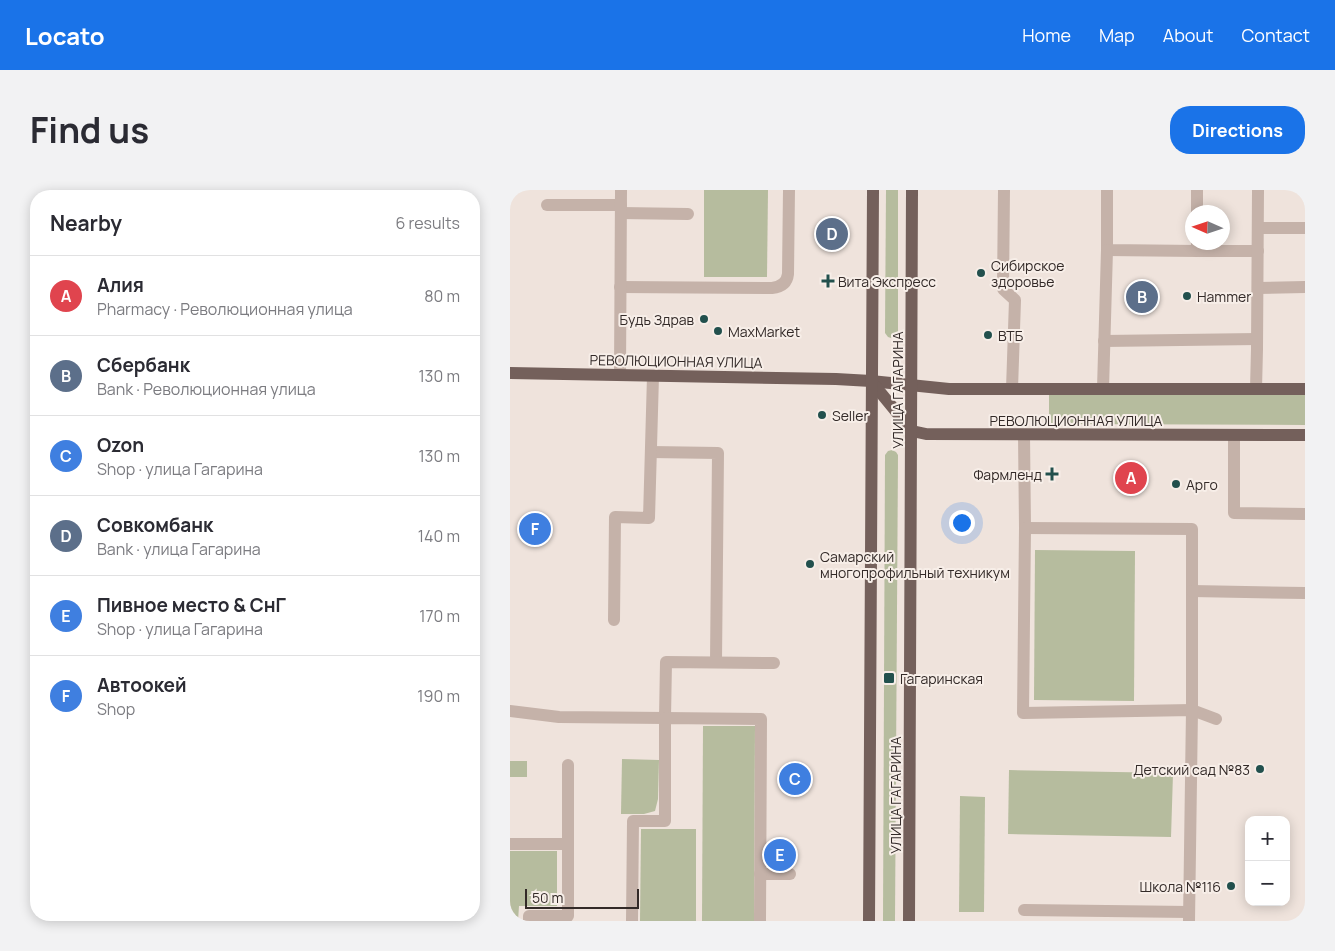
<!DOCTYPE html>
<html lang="en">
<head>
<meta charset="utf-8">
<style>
  body { margin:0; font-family:Manrope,sans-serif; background:#f2f2f3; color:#2b2b33 }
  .controls { position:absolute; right:15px; bottom:15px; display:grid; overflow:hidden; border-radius:10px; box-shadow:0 2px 12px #0003 }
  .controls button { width:45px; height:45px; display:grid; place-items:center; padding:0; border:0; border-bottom:1px solid #e1e1e2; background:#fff; color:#2b2b33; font:25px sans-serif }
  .compass { position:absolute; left:675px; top:15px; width:45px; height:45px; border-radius:50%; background:#fff; box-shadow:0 2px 12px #0003; rotate:273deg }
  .scale { position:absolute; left:15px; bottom:12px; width:114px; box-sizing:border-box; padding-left:5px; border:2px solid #332a28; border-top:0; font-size:14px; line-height:18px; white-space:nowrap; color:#332a28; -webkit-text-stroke:4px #f7eee8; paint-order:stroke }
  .you { position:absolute; left:451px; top:332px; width:18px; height:18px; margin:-12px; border:4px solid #fff; border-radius:50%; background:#1a73e8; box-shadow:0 0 0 8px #1a73e833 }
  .badge { display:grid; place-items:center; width:32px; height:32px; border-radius:50%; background:#1a73e8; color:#fff; font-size:16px; font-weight:700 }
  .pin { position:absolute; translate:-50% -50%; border:2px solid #fff; box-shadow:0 1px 5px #0006 }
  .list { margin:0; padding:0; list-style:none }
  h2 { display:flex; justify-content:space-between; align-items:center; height:65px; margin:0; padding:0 20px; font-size:21px }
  h2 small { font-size:16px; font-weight:400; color:#7c7c81 }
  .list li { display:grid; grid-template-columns:32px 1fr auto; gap:15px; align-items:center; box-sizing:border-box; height:80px; padding:0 20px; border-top:1px solid #e1e1e2 }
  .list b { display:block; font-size:19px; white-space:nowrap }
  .list p { margin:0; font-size:16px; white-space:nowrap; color:#7c7c81 }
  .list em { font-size:16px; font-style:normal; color:#7c7c81 }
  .map { position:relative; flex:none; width:795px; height:731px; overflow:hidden; border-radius:20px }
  header { display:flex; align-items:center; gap:30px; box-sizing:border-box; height:70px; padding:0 25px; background:#1a73e8; color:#fff }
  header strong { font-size:24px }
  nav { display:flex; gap:28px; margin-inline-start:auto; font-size:18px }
  .intro { display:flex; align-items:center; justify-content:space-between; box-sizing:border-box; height:120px; padding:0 30px }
  h1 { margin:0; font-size:35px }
  .button { padding:12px 22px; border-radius:20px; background:#1a73e8; color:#fff; font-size:18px; font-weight:700 }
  main { display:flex; gap:30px; padding:0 30px }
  aside { flex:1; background:#fff; border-radius:20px; box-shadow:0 2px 12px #0003 }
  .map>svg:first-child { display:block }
</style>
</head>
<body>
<header>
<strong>Locato</strong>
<nav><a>Home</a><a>Map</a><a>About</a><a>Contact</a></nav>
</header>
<div class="intro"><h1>Find us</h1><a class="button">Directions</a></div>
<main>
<aside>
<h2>Nearby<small>6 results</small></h2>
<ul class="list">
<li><span class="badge" style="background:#e0444e">A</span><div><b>Алия</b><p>Pharmacy · Революционная улица</p></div><em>80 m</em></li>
<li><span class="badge" style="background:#5c6f8a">B</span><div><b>Сбербанк</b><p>Bank · Революционная улица</p></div><em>130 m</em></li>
<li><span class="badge" style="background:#3f7fe0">C</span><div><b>Ozon</b><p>Shop · улица Гагарина</p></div><em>130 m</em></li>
<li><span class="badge" style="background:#5c6f8a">D</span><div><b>Совкомбанк</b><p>Bank · улица Гагарина</p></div><em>140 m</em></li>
<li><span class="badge" style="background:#3f7fe0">E</span><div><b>Пивное место &amp; СнГ</b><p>Shop · улица Гагарина</p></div><em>170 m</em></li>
<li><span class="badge" style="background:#3f7fe0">F</span><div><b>Автоокей</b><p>Shop</p></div><em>190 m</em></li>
</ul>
</aside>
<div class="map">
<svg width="795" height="731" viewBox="0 0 795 731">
  <rect width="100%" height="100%" fill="#efe3dc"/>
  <g fill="#b6bc9e">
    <polygon points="194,0 258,0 257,87 194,87"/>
    <polygon points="376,0 388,0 388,143 385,147 381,148 378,147 375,143"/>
    <polygon points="539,204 795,204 795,235 539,234"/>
    <polygon points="382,260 386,262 388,265 385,731 373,731 375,265 378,261"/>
    <polygon points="525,360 625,361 624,511 524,510"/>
    <polygon points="193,536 245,536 244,731 192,731"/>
    <polygon points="112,569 149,570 148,609 145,621 134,624 111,624"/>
    <rect x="0" y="571" width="17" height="16"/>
    <polygon points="499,580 663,583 661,647 498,644"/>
    <polygon points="450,606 475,607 474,722 449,722"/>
    <polygon points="131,639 186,639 186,731 130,731"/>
    <polygon points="0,661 47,661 47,716 9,716 8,731 0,731"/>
  </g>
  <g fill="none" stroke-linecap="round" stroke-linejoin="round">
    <g stroke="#c5b2a9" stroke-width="12">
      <polyline points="494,0 493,99 505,110 502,199"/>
      <polyline points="597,0 597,60 687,61 687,52"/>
      <polyline points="37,15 111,15"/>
      <polyline points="687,22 687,0"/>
      <polyline points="111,23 178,24"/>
      <polyline points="748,38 795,38"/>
      <polyline points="687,61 748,61"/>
      <path d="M 110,97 L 262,98 C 271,97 277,93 278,84 L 279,0"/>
      <polyline points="748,98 795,97"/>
      <polyline points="594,151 747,149"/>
      <polyline points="110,185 111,0"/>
      <polyline points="593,199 597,60"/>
      <polyline points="746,199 747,159 748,0"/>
      <polyline points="514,245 515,338 513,523 682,520 706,529"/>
      <polyline points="724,245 724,323 795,324"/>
      <polyline points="141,262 208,263 206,472"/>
      <polyline points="515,338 682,339 682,520 679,731"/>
      <polyline points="682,401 795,403"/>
      <polyline points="104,430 105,327 139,328 143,186"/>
      <polyline points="0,521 49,527 155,528 156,472 264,473"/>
      <polyline points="0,654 58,654"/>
      <polyline points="250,684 280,684"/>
      <polyline points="514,720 679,722"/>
      <polyline points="19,731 19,726 58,726 58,575"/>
      <polyline points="122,731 123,631 155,631 155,528 251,529 250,731"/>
    </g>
    <g stroke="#74605b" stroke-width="12">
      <polyline points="0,183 326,189 361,191 439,199 795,199"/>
      <polyline points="361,191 402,241 416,244 795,245"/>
      <polyline points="359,731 363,0"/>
      <polyline points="399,731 402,0"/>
    </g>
  </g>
  <g fill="#22504d" stroke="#f7eee8" stroke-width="2">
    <circle cx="471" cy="83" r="5"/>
    <path d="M315.5 83.5h5v5h5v5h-5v5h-5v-5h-5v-5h5z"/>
    <circle cx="677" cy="106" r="5"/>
    <circle cx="194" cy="129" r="5"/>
    <circle cx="208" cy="141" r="5"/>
    <circle cx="478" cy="145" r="5"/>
    <circle cx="312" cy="225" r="5"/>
    <path d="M539.5 276.5h5v5h5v5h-5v5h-5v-5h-5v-5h5z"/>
    <circle cx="666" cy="294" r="5"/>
    <circle cx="300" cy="374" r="5"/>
    <rect x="373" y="482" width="12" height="12" rx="2.5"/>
    <circle cx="750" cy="579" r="5"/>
    <circle cx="721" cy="696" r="5"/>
  </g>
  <g text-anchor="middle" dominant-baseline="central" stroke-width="4" stroke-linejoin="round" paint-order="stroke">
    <g font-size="14" fill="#332a28" stroke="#f7eee8" text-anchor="start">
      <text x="481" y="75">Сибирское<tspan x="481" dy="16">здоровье</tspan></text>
      <text x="328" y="91">Вита Экспресс</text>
      <text x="687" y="106">Hammer</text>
      <text x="184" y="129" text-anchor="end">Будь Здрав</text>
      <text x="218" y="141">MaxMarket</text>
      <text x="488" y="145">ВТБ</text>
      <text x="322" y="225">Seller</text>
      <text x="532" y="284" text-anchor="end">Фармленд</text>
      <text x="676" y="294">Арго</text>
      <text x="310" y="366">Самарский<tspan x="310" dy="16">многопрофильный техникум</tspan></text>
      <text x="390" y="488">Гагаринская</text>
      <text x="740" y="579" text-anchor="end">Детский сад №83</text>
      <text x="711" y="696" text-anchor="end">Школа №116</text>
    </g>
    <g font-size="14" fill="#332a28" stroke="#f7eee8">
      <text transform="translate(166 171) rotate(1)">РЕВОЛЮЦИОННАЯ УЛИЦА</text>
      <text transform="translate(387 200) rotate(-90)">УЛИЦА ГАГАРИНА</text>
      <text x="566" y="230">РЕВОЛЮЦИОННАЯ УЛИЦА</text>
      <text transform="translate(385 605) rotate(-90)">УЛИЦА ГАГАРИНА</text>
    </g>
  </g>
</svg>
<div class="controls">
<button>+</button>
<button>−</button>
</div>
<svg class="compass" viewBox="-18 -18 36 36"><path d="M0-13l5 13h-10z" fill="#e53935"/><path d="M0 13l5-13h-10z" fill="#7c7c81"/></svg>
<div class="scale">50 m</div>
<div class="you"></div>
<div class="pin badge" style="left:621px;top:288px;background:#e0444e">A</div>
<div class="pin badge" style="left:632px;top:107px;background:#5c6f8a">B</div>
<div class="pin badge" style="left:285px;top:589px;background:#3f7fe0">C</div>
<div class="pin badge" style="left:322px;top:44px;background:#5c6f8a">D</div>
<div class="pin badge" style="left:270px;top:665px;background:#3f7fe0">E</div>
<div class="pin badge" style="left:25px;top:339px;background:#3f7fe0">F</div>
</div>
</main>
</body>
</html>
